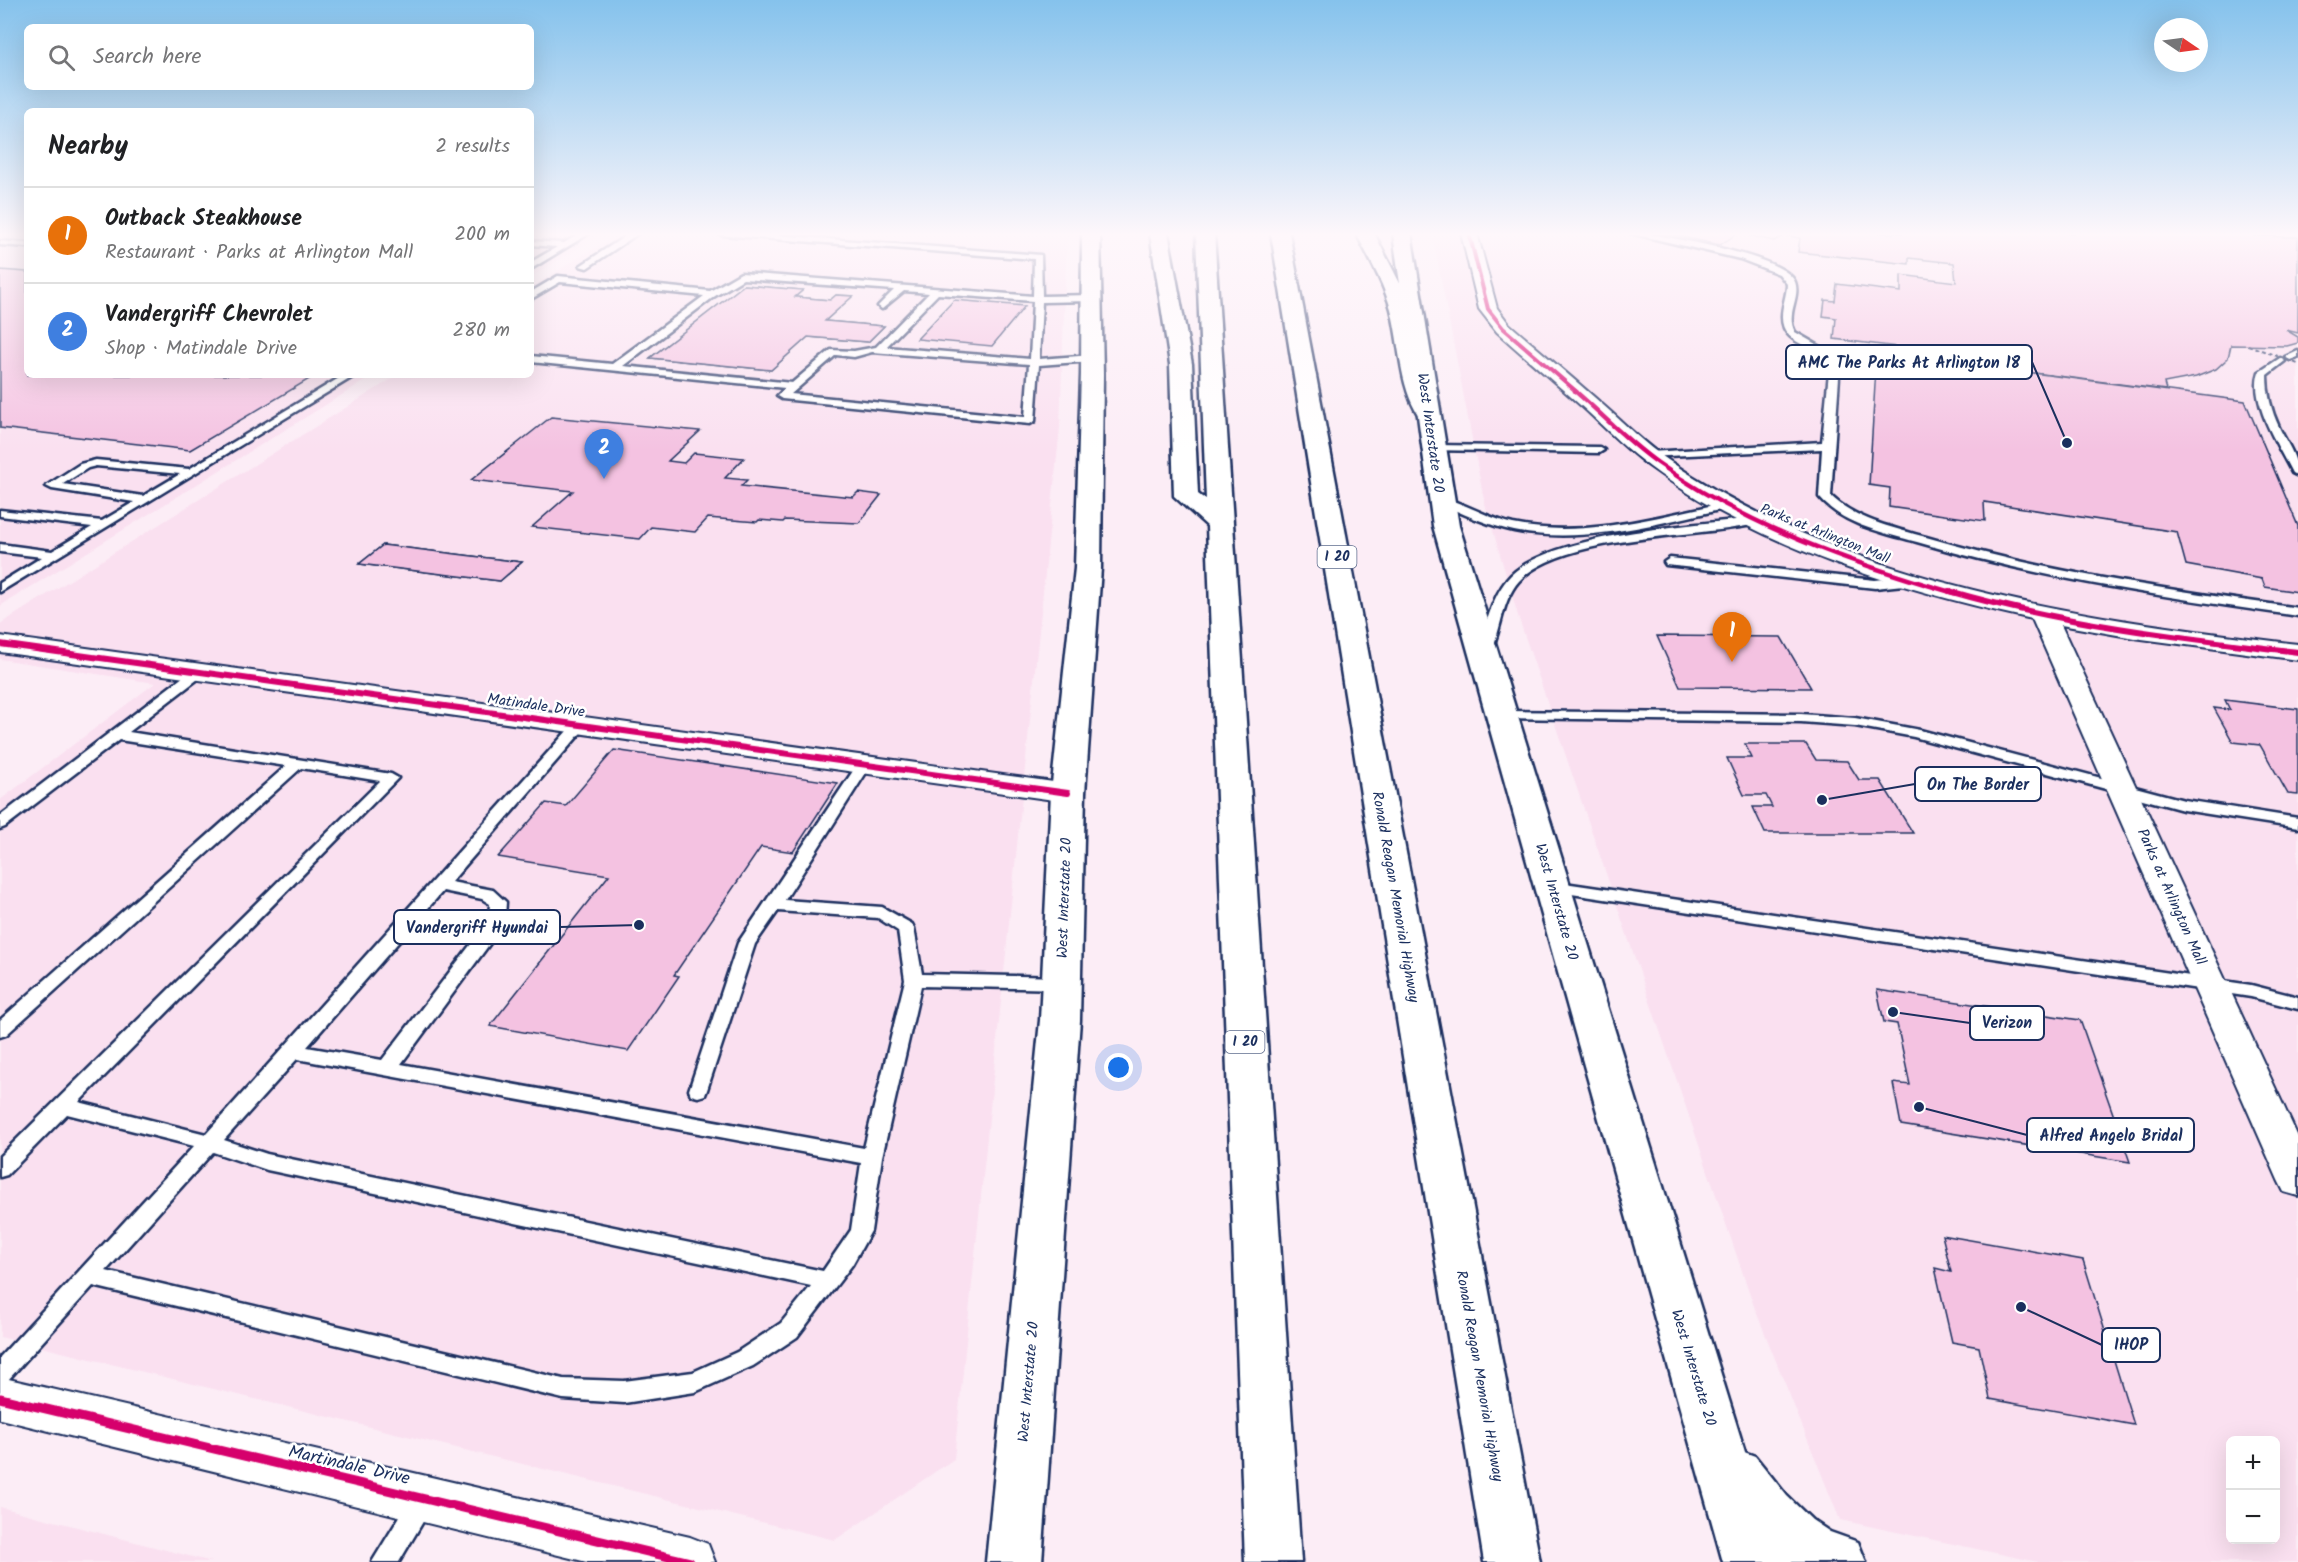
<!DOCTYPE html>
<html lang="en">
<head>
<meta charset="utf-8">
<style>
  body { margin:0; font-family:Kalam,sans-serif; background:#f2f2f2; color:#202124 }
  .controls { position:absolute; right:18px; bottom:18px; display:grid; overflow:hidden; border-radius:9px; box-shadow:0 6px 24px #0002 }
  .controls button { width:54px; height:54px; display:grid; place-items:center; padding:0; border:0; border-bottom:2px solid #e0e0e0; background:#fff; color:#202124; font:30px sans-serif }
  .compass { position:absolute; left:2154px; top:18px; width:54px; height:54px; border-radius:50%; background:#fff; box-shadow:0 6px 24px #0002; rotate:103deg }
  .you { position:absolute; left:1119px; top:1068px; width:21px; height:21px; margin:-15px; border:4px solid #fff; border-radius:50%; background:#1a73e8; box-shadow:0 0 0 9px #1a73e833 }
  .badge { display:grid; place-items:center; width:39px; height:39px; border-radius:50%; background:#1a73e8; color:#fff; font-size:20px; font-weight:700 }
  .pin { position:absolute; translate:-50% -50px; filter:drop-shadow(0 2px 3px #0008) }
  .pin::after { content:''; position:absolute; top:32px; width:21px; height:18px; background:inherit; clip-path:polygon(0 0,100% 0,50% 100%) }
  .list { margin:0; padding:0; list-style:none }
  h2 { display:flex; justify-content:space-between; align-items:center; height:78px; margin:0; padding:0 24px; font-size:26px }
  h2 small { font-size:20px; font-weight:400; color:#757577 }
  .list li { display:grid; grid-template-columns:39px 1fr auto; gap:18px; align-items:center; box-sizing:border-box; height:96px; padding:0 24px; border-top:2px solid #e0e0e0 }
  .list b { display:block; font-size:22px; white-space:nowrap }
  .list p { margin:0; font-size:20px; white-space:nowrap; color:#757577 }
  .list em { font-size:20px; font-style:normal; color:#757577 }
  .icon { flex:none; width:33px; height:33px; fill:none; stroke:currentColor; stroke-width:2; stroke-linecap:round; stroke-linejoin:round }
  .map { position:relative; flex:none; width:2298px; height:1562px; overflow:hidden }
  .search { position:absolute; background:#fff; box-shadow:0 6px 24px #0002; left:24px; top:24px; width:510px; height:66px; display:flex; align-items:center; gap:15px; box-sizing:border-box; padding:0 21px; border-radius:9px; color:#757577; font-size:22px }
  .panel { position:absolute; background:#fff; box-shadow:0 6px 24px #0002; left:24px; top:108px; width:510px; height:270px; border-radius:9px }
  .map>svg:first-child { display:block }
</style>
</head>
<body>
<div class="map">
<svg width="2298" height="1562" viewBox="0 0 2298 1562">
  <rect width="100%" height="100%" fill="#fcedf6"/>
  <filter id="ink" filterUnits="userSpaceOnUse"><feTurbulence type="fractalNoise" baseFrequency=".0167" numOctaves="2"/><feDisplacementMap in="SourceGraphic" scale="12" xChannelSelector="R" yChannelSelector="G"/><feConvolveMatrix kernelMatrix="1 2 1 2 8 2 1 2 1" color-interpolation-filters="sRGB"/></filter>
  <g filter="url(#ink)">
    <g fill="#fae0f0" fill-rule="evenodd">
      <polygon points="0,233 27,233 27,375 374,375 0,606"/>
      <polygon points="531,233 603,233 531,277"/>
      <polygon points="619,233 1067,233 1060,427 954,1459 835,1540 0,1337 0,800 155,683 0,659 0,624 398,375 531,375 531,287"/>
      <path d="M 1432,233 L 2298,233 L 2298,1562 L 2038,1562 L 1840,1520 L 1755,1309 L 1519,619 L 1484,500 ZM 2230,1440 L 2276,1440 L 2276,1540 L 2230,1540 Z"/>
      <polygon points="0,1507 212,1562 0,1562"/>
    </g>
    <g fill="#f4c2e1" stroke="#1b2f5e" stroke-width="1.5">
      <polygon points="1666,233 2249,233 2254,236 2298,237 2298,333 2286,330 2298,337 2298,343 2287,346 2231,345 2228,358 2216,369 2196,377 2164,383 2166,390 1988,367 1985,358 1834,339 1836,318 1823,316 1825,300 1835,301 1837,284 1901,292 1901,275 1956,282 1954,263 1909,258 1909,264 1798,252 1800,238 1785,235 1774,241 1738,233 1720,245"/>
      <polygon points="0,270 27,272 27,375 316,375 190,450 0,428"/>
      <polygon points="744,285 803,290 795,297 830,300 836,295 853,296 825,321 884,326 868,342 808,337 771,370 650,358"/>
      <polygon points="744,285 803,290 795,297 830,300 836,295 853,296 825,321 884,326 868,342 808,337 771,370 650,358"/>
      <polygon points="954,300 1025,306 992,346 917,339"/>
      <polygon points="1877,351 1945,361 1945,355 1988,361 1988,367 2245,401 2298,526 2298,592 2265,587 2262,579 2186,565 2177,532 1984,502 1985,521 1889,507 1890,488 1869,485"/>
      <polygon points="551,417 700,431 668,461 684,463 694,453 744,458 725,478 747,480 741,486 853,497 858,492 881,495 859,523 785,520 783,522 759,520 757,522 708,518 695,532 651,527 640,539 532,527 573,491 471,480"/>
      <polygon points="383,545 522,562 500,581 359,564"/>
      <polygon points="383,545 522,562 500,581 359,564"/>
      <polygon points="1657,636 1781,637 1811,688 1680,687"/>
      <polygon points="2225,700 2298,709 2298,795 2288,794 2260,745 2233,742 2214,708 2230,710"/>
      <polygon points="1745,744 1806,744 1816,760 1847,761 1859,780 1880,780 1913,833 1765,833 1753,807 1772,807 1766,795 1744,795 1727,758 1752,758"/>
      <polygon points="614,750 838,783 793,852 761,847 674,975 679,976 628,1051 490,1026 609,875 498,857 546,803 566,806"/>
      <polygon points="1877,990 2080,1020 2130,1162 1901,1125 1893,1083 1910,1085 1897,1024 1884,1022"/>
      <polygon points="1942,1235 2083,1260 2134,1425 1990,1399 1979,1347 1952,1342 1935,1268 1951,1272"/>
    </g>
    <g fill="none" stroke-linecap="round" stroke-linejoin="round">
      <defs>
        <g id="service">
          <polygon points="581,233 590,233 531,269 531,262 557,247 531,245 531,241 564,243"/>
          <polygon points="630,233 639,233 587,268 580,266"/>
          <path d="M 717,233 L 749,233 L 1041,255 L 1042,296 L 1092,295 L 1096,298 L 1092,301 L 1042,302 L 1039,359 L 1092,355 L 1097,358 L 1092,361 L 1039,365 L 1035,421 L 1030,424 L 782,399 L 777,396 L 785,388 L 531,362 L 531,356 L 612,364 L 704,296 L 560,282 L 531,299 L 531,292 L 558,276 L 710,291 L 741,273 L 1033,296 L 1034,259 L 721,235 ZM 743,279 L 894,290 L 878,306 L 882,309 L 904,291 L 929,293 L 876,347 L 854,351 L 831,350 L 792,383 L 623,366 L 715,296 ZM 938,294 L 1033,301 L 1030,359 L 886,347 ZM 872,352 L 1029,364 L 1025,417 L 791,394 L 836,355 L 854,357 Z"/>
          <path d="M 1630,233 L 1644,233 C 1672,238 1785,256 1795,282 C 1801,298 1785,313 1795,332 L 1835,355 L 1840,362 L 1831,496 C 1856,520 1894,528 1926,537 C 2047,573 2173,590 2298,608 L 2298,616 C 2170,598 2042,579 1917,542 C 1885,533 1842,525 1819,497 L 1822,449 L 1645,457 L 1644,455 L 1649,452 L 1822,442 L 1830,362 C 1816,344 1781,346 1782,316 C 1782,305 1787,295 1787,284 L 1779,274 L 1740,259 Z"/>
          <polygon points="0,241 27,243 27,247 0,245"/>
          <polygon points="2298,351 2298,357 2290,360 2285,357"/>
          <path d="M 2280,358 L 2285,361 L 2267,375 C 2267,394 2271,410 2279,427 C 2287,444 2298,457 2298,476 L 2292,473 C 2279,447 2249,401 2259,372 Z"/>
          <path d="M 344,375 L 356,375 L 0,592 L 0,583 L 42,557 L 0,552 L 0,544 L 52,551 L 92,527 L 0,516 L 0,510 L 102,521 L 134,502 L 52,489 L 46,486 L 80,464 L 96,460 L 189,469 ZM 96,466 L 180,474 L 143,496 L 63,484 L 88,468 Z"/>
          <polygon points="1432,445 1599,447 1604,450 1599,453 1428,450 1428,446"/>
          <path d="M 1440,497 C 1465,503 1488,518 1513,524 C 1583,539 1660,516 1728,502 L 1734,505 L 1728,508 C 1660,523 1584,545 1514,531 C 1487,525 1461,513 1436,502 L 1434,500 Z"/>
          <path d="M 1757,518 L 1763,521 L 1761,523 C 1700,538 1563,534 1519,581 C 1501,601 1502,631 1490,653 L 1480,653 L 1478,650 C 1486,626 1492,594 1511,575 C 1552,534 1698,524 1757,518 Z"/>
          <polygon points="1670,558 1875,580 1913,576 1919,580 1913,584 1875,588 1666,565 1664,562"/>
          <path d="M 197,669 L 202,670 L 204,673 L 202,676 L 129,732 L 391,774 L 398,778 L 79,1102 L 206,1134 L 576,721 L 581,720 L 588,724 L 586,727 L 451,882 L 493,890 L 506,902 L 505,917 L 491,942 L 401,1064 L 864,1148 L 905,980 L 898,931 L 878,918 L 778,911 L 755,944 L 707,1090 L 705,1095 L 698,1097 L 691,1095 L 689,1090 L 738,943 L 857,765 L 864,761 L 871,765 L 785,900 L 882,907 L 912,924 L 914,928 L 922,974 L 1062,977 L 1068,979 L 1071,983 L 1068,987 L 1062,989 L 921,986 L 882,1157 L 871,1231 L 852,1265 L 797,1337 L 753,1366 L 695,1392 L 624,1403 L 563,1399 L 93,1286 L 8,1380 L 0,1383 L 0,1357 L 194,1146 L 67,1114 L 7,1175 L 0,1177 L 0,1156 L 380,781 L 301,768 L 6,1035 L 0,1037 L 0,1020 L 286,766 L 119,740 L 5,827 L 0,829 L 0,816 L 192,670 ZM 443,891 L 482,899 L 490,904 L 489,917 L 478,935 L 382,1060 L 307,1047 ZM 297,1059 L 861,1163 L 851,1230 L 823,1271 L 267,1154 L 224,1140 ZM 213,1152 L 267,1170 L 811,1286 L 781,1323 L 737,1352 L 693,1372 L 624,1381 L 563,1379 L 106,1271 Z"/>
          <polygon points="1502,711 1801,714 1855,718 1920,730 2184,800 2298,818 2298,828 2183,810 1914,737 1855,726 1801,722 1497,718 1495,715 1497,712"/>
          <polygon points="1551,881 2251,985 2298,997 2298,1009 2251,997 1545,890 1543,886 1545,882"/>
          <polygon points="422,1491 431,1495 434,1503 399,1562 372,1562 413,1495"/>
        </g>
        <g id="minor">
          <path d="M 1461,233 L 1477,233 L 1497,308 L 1509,324 C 1540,351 1572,377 1602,404 C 1624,423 1644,444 1668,460 C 1853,586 2081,618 2298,644 L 2298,660 L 2134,638 L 2061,625 L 2298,1137 L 2298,1196 L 2284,1192 L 2278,1180 L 2032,619 C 1899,589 1761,549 1650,467 C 1628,451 1609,432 1589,413 C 1558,385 1527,359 1497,332 L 1479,309 Z"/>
          <polygon points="0,636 1068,784 1079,786 1083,793 1079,800 1068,802 0,652"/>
          <polygon points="0,1377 690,1537 708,1544 715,1562 587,1562 0,1419"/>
        </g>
        <path id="tertiary" d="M 1736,1449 L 1755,1456 L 1787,1496 L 1812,1520 L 1830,1532 L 1858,1542 L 1866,1562 L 1778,1562 L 1773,1558 C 1748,1534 1723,1506 1710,1474 L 1717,1456 Z"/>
        <polygon id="secondary" points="1082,233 1100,233 1103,374 1101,568 1085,793 1080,1020 1042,1562 986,1562 1040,1020 1051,793 1075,568 1081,374"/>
        <polygon id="primary" points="1393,233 1411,233 1459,526 1779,1562 1723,1562 1433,526"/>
        <g id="motorway">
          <polygon points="1150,233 1168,233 1192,364 1198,494 1206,500 1196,233 1214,233 1301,1562 1245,1562 1207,526 1174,496 1170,364"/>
          <polygon points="1271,233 1289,233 1540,1562 1484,1562"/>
          <path d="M 1356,233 L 1374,233 L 1406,295 L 1428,383 L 1438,411 L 1435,416 L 1419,416 C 1399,386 1400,343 1391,309 C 1383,282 1369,258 1356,233 Z"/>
        </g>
      </defs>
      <use href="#service" stroke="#1b2f5e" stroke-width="5"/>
      <use href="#minor" stroke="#1b2f5e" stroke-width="4"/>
      <use href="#tertiary" stroke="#1b2f5e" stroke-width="5"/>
      <use href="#secondary" stroke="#1b2f5e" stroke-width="5"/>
      <use href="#primary" stroke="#1b2f5e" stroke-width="5"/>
      <use href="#motorway" stroke="#1b2f5e" stroke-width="5"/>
      <use href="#service" fill="#fff" fill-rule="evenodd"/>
      <use href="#minor" fill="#fff" fill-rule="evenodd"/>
      <use href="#tertiary" fill="#fff" fill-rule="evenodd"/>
      <use href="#secondary" fill="#fff" fill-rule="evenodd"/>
      <use href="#primary" fill="#fff" fill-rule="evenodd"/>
      <use href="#motorway" fill="#fff" fill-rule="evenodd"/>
      <polyline stroke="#1b2f5e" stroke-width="2" stroke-dasharray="4 3" stroke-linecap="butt" points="2248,345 2298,364"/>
      <defs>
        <polyline id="cycleway-far3" points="1469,233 1488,309 1503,328 1577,392"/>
        <path id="cycleway-far2" d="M 1575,391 C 1603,415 1628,442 1658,463 C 1746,526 1851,563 1954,593"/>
        <g id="cycleway-far1">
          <path d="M 1949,591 C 2062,624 2181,638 2298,652"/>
          <polyline points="0,644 1068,793"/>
        </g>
        <polyline id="cycleway" points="0,1398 690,1562"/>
      </defs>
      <use href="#cycleway-far3" stroke="#fff" stroke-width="6"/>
      <use href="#cycleway-far2" stroke="#fff" stroke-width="8"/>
      <use href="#cycleway-far1" stroke="#fff" stroke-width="10"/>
      <use href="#cycleway" stroke="#fff" stroke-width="13"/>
      <use href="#cycleway-far3" stroke="#d6006c" stroke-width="4"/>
      <use href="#cycleway-far2" stroke="#d6006c" stroke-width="4.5"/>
      <use href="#cycleway-far1" stroke="#d6006c" stroke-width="6"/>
      <use href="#cycleway" stroke="#d6006c" stroke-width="9"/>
    </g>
  </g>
  <linearGradient id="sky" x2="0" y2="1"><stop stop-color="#85c2ec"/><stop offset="0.52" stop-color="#fef7fb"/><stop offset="1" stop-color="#fef7fb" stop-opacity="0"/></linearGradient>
  <rect width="2298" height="451" fill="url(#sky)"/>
  <g text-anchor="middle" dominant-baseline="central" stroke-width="5" stroke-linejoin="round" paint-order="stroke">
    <g font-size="14" fill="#1b2f5e" stroke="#fff">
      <text transform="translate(1825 534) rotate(22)">Parks at Arlington Mall</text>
    </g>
    <g fill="#fff" stroke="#5f6d8e" stroke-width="1.5">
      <rect x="1317.5" y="546" width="39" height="22" rx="4.5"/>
      <rect x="1225.5" y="1031" width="39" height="22" rx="4.5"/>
    </g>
    <g font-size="14" font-weight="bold" fill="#1b2f5e">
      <text x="1337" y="557">I 20</text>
      <text x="1245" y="1042">I 20</text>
    </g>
    <g font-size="15" fill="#1b2f5e" stroke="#fff">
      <text transform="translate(1430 433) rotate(82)">West Interstate 20</text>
      <text transform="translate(536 706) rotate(8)">Matindale Drive</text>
      <text transform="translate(1395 897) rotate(80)">Ronald Reagan Memorial Highway</text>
      <text transform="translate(2171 897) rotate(66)">Parks at Arlington Mall</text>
      <text transform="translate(1065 898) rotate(-88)">West Interstate 20</text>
      <text transform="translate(1556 902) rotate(74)">West Interstate 20</text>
      <text transform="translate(1693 1368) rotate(73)">West Interstate 20</text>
      <text transform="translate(1479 1376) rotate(80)">Ronald Reagan Memorial Highway</text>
      <text transform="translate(1029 1382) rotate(-85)">West Interstate 20</text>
    </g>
    <g font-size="18" fill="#1b2f5e" stroke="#fff">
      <text transform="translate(349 1466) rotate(13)">Martindale Drive</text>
    </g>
  </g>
  <path fill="none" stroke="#1b2f5e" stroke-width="2" d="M2067 443L2032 362M1822 800L1915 784M639 925L560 927M1893 1012L1970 1023M1919 1107L2027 1135M2021 1307L2102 1345"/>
  <g fill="#1b2f5e" stroke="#fff" stroke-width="2">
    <circle cx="2067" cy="443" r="6"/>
    <circle cx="1822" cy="800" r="6"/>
    <circle cx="639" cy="925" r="6"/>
    <circle cx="1893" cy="1012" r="6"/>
    <circle cx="1919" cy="1107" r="6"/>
    <circle cx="2021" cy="1307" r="6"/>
  </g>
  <g fill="#fff" stroke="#1b2f5e" stroke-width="2">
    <rect x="1786" y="345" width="246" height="34" rx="6"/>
    <rect x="1915" y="767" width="126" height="34" rx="6"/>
    <rect x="394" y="910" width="166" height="34" rx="6"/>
    <rect x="1970" y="1006" width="74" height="34" rx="6"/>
    <rect x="2027" y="1118" width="167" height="34" rx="6"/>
    <rect x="2102" y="1328" width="58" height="34" rx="6"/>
  </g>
  <g font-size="16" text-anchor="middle" font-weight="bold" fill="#1b2f5e">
    <text x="1909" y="368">AMC The Parks At Arlington 18</text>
    <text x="1978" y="790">On The Border</text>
    <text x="477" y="933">Vandergriff Hyundai</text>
    <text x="2007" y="1028">Verizon</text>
    <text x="2111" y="1141">Alfred Angelo Bridal</text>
    <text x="2131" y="1350">IHOP</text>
  </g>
</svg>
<div class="controls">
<button>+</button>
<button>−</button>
</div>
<svg class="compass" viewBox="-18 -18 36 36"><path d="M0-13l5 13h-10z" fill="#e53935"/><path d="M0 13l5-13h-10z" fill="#757577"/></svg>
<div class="you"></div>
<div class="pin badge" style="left:1732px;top:662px;background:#e8710a">1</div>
<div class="pin badge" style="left:604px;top:479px;background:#3f7fe0">2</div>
<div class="search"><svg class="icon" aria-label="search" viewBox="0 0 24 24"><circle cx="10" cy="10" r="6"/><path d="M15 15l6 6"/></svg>Search here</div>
<section class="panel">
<h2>Nearby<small>2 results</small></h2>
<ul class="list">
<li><span class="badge" style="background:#e8710a">1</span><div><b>Outback Steakhouse</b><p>Restaurant · Parks at Arlington Mall</p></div><em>200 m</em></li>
<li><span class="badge" style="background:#3f7fe0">2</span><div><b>Vandergriff Chevrolet</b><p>Shop · Matindale Drive</p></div><em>280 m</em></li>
</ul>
</section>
</div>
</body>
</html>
